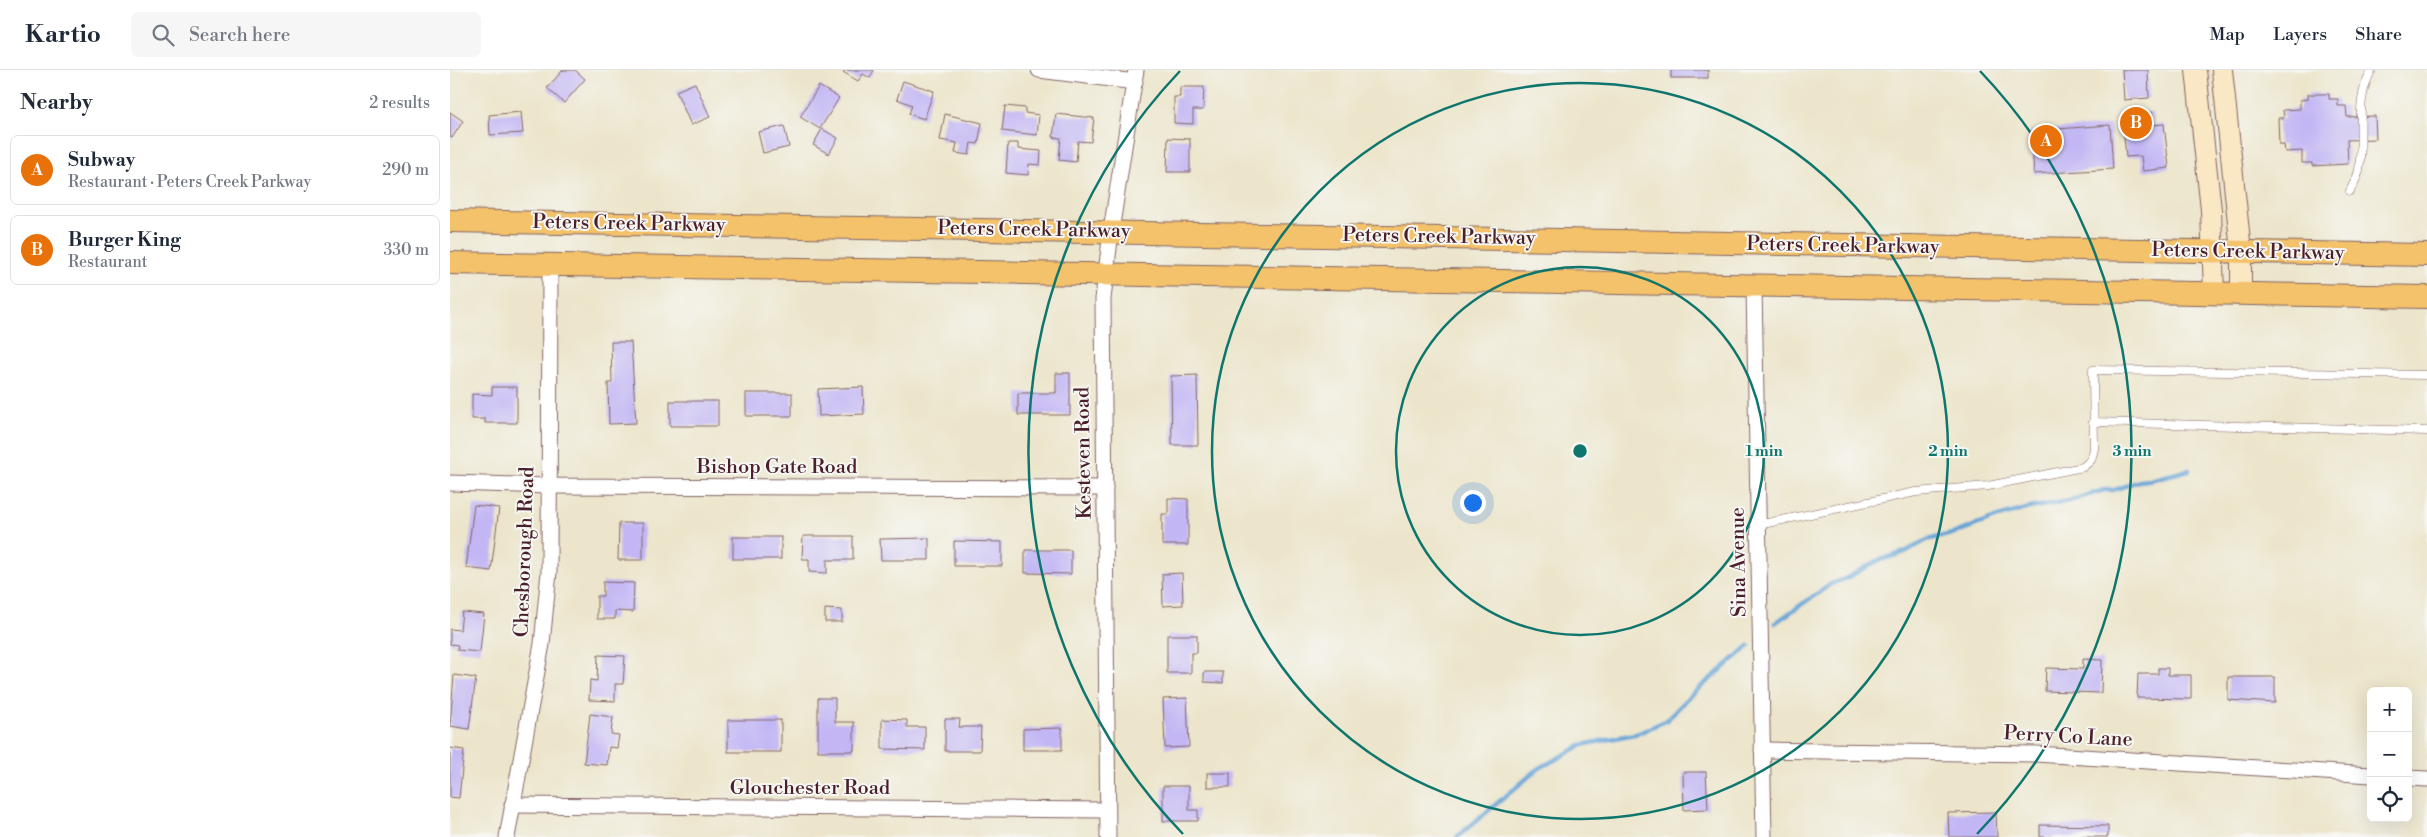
<!DOCTYPE html>
<html lang="en">
<head>
<meta charset="utf-8">
<style>
  body { margin:0; font-family:"Libre Bodoni",serif; background:#f6f6f7; color:#1f2937 }
  .controls { position:absolute; right:15px; bottom:15px; display:grid; overflow:hidden; border-radius:8px; box-shadow:0 5px 20px #0002 }
  .controls button { width:45px; height:45px; display:grid; place-items:center; padding:0; border:0; border-bottom:1px solid #e0e1e3; background:#fff; color:#1f2937; font:25px sans-serif }
  .you { position:absolute; left:1022px; top:432px; width:18px; height:18px; margin:-12px; border:4px solid #fff; border-radius:50%; background:#1a73e8; box-shadow:0 0 0 8px #1a73e833 }
  .badge { display:grid; place-items:center; width:32px; height:32px; border-radius:50%; background:#1f6fb2; color:#fff; font-size:16px; font-weight:700 }
  .pin { position:absolute; translate:-50% -50%; border:2px solid #fff; box-shadow:0 1px 5px #0006 }
  .list { margin:0; padding:0; list-style:none }
  h2 { display:flex; justify-content:space-between; align-items:center; height:65px; margin:0; padding:0 20px; font-size:21px }
  h2 small { font-size:16px; font-weight:400; color:#747a83 }
  .list li { display:grid; grid-template-columns:32px 1fr auto; gap:15px; align-items:center; box-sizing:border-box; height:70px; margin:0 10px 10px; padding:0 10px; border:1px solid #e0e1e3; border-radius:8px }
  .list b { display:block; font-size:19px; white-space:nowrap }
  .list p { margin:0; font-size:16px; white-space:nowrap; color:#747a83 }
  .list em { font-size:16px; font-style:normal; color:#747a83 }
  .icon { flex:none; width:28px; height:28px; fill:none; stroke:currentColor; stroke-width:2; stroke-linecap:round; stroke-linejoin:round }
  .map { position:relative; flex:none; width:1977px; height:767px; overflow:hidden }
  header { display:flex; align-items:center; gap:30px; box-sizing:border-box; height:70px; padding:0 25px; background:#fff; border-bottom:1px solid #e0e1e3 }
  header strong { font-size:24px }
  nav { display:flex; gap:28px; margin-inline-start:auto; font-size:18px }
  .search { width:350px; height:45px; background:#f6f6f7; display:flex; align-items:center; gap:12px; box-sizing:border-box; padding:0 18px; border-radius:8px; color:#747a83; font-size:19px }
  main { display:flex }
  aside { flex:1; background:#fff }
  .map>svg:first-child { display:block }
</style>
</head>
<body>
<header>
<strong>Kartio</strong>
<div class="search"><svg class="icon" aria-label="search" viewBox="0 0 24 24"><circle cx="10" cy="10" r="6"/><path d="M15 15l6 6"/></svg>Search here</div>
<nav><a>Map</a><a>Layers</a><a>Share</a></nav>
</header>
<main>
<aside>
<h2>Nearby<small>2 results</small></h2>
<ul class="list">
<li><span class="badge" style="background:#e8710a">A</span><div><b>Subway</b><p>Restaurant · Peters Creek Parkway</p></div><em>290 m</em></li>
<li><span class="badge" style="background:#e8710a">B</span><div><b>Burger King</b><p>Restaurant</p></div><em>330 m</em></li>
</ul>
</aside>
<div class="map">
<svg width="1977" height="767" viewBox="0 0 1977 767">
  <rect width="100%" height="100%" fill="#f6f6f2"/>
  <filter id="ink" filterUnits="userSpaceOnUse"><feTurbulence type="fractalNoise" baseFrequency=".02" numOctaves="2"/><feDisplacementMap in="SourceGraphic" scale="10" xChannelSelector="R" yChannelSelector="G"/><feConvolveMatrix kernelMatrix="1 2 1 2 8 2 1 2 1" color-interpolation-filters="sRGB"/></filter>
  <filter id="wash" filterUnits="userSpaceOnUse"><feTurbulence type="fractalNoise" baseFrequency=".0096" numOctaves="4" result="noise"/><feDisplacementMap in="SourceGraphic" scale="20" xChannelSelector="R" yChannelSelector="G"/><feGaussianBlur stdDeviation="1.12" result="paint"/><feColorMatrix in="noise" values="0 0 0 0 0 0 0 0 0 0 0 0 0 0 0 0 0 1.4 0 .05"/><feComposite in="paint" operator="in"/></filter>
  <g filter="url(#wash)">
    <rect width="100%" height="100%" fill="#ece5cb"/>
    <g fill="none" stroke-linecap="round" stroke-linejoin="round">
      <g stroke="#63a3d6" stroke-width="4.5">
        <polyline points="1325,553 1381,514 1397,508 1427,491 1455,482 1477,470 1502,464 1548,447 1580,438 1619,431 1654,420 1664,420 1689,411 1700,410 1739,400"/>
        <polyline points="1007,767 1088,699 1132,675 1189,663 1217,650 1239,627 1299,576"/>
      </g>
    </g>
    <g id="blocks">
      <g fill="#c2b7f4">
        <polygon points="113,0 125,0 135,9 114,33 97,18"/>
        <polygon points="394,0 424,0 420,8 413,4 408,11 393,2"/>
        <rect x="1221" y="0" width="37" height="8"/>
        <polygon points="1672,0 1698,0 1699,28 1674,30"/>
        <polygon points="453,11 484,21 474,49 459,44 462,35 447,29"/>
        <polygon points="245,13 260,47 241,55 226,21"/>
        <polygon points="369,16 389,28 370,59 350,47"/>
        <polygon points="730,17 754,17 753,40 743,40 743,54 724,53 724,27 730,27"/>
        <polygon points="1858,24 1879,24 1879,29 1888,29 1888,36 1896,36 1897,47 1925,46 1926,69 1897,70 1898,94 1862,96 1862,93 1852,93 1852,81 1835,82 1834,75 1829,75 1828,48 1834,48 1833,40 1850,39 1850,30 1858,29"/>
        <polygon points="555,36 575,38 575,43 589,45 587,65 552,61"/>
        <polygon points="0,42 13,51 2,68 0,67"/>
        <polygon points="71,42 73,63 40,65 39,45"/>
        <polygon points="1702,42 1703,55 1714,54 1719,98 1693,101 1691,86 1676,87 1672,45"/>
        <polygon points="495,44 532,53 528,74 521,73 519,85 505,83 507,73 490,70"/>
        <polygon points="606,44 644,48 641,72 628,71 626,92 609,90 611,68 603,67"/>
        <polygon points="1660,55 1663,99 1584,104 1581,61"/>
        <polygon points="334,56 339,77 313,83 308,62"/>
        <polygon points="372,59 388,68 379,84 363,75"/>
        <polygon points="718,68 740,69 740,102 717,102"/>
        <polygon points="558,73 568,73 568,79 591,81 590,95 579,94 578,105 556,103"/>
        <polygon points="161,272 181,272 186,353 159,354 158,313 162,313"/>
        <polygon points="606,303 620,303 620,345 568,345 568,323 606,323"/>
        <polygon points="747,305 748,375 722,375 721,306"/>
        <polygon points="42,317 67,317 67,353 35,353 35,349 22,349 22,324 42,325"/>
        <polygon points="413,317 414,344 369,346 368,319"/>
        <rect x="296" y="323" width="46" height="23"/>
        <rect x="220" y="331" width="48" height="25"/>
        <polygon points="718,428 738,429 738,475 712,475 712,444 718,444"/>
        <polygon points="24,435 49,438 41,501 16,498"/>
        <polygon points="169,453 193,453 193,490 168,490"/>
        <polygon points="353,466 403,466 403,490 377,490 377,503 359,502 359,489 352,489"/>
        <rect x="283" y="467" width="48" height="22"/>
        <polygon points="479,468 479,490 431,490 430,469"/>
        <polygon points="504,471 552,472 552,496 504,496"/>
        <polygon points="575,480 621,480 621,504 575,503"/>
        <polygon points="732,503 733,535 713,536 712,504"/>
        <polygon points="153,512 184,513 183,542 165,541 165,549 147,549 147,526 153,526"/>
        <polygon points="375,539 392,540 392,552 375,552"/>
        <polygon points="12,542 34,544 30,582 7,580 8,575 0,574 0,559 10,560"/>
        <polygon points="717,565 747,565 747,583 741,583 741,603 717,603"/>
        <polygon points="148,585 175,586 173,614 165,614 165,631 139,630 140,610 147,611"/>
        <polygon points="1633,589 1652,590 1651,623 1595,621 1596,598 1633,599"/>
        <polygon points="1708,598 1718,598 1718,605 1741,605 1741,629 1687,628 1688,604 1708,604"/>
        <polygon points="754,602 773,602 773,613 754,612"/>
        <polygon points="4,605 26,608 19,659 0,656"/>
        <polygon points="1778,607 1825,607 1825,633 1778,630"/>
        <polygon points="1924,618 1948,619 1948,621 1924,621"/>
        <polygon points="368,628 385,628 385,652 404,652 404,681 368,681"/>
        <polygon points="737,628 739,677 715,678 713,629"/>
        <polygon points="140,644 163,647 161,664 169,665 167,678 159,677 157,695 134,693"/>
        <polygon points="432,649 457,650 457,657 475,657 475,680 432,679"/>
        <polygon points="495,649 510,649 509,657 531,657 530,681 495,681"/>
        <rect x="278" y="650" width="53" height="32"/>
        <polygon points="612,658 612,680 573,680 573,659"/>
        <polygon points="0,678 14,680 9,728 0,727"/>
        <polygon points="1233,702 1256,702 1258,739 1234,740"/>
        <rect x="757" y="703" width="23" height="14"/>
        <polygon points="713,716 739,716 739,740 748,740 748,751 713,751"/>
        <polygon points="1546,742 1547,767 1499,767 1498,743"/>
        <polygon points="1590,755 1658,756 1658,767 1590,767"/>
      </g>
    </g>
  </g>
  <g filter="url(#ink)">
    <use href="#blocks" fill-opacity="0" stroke="#836463" stroke-width="1"/>
    <g fill="none" stroke-linecap="round" stroke-linejoin="round">
      <defs>
        <g id="lane">
          <path d="M 1900,121 C 1903,114 1908,107 1909,100 C 1914,67 1904,29 1922,0"/>
          <polyline points="1643,352 1977,361"/>
          <polyline points="1308,455 1466,422 1538,416 1633,397 1641,390 1644,379 1643,300 1977,305"/>
        </g>
        <g id="street">
          <polyline points="589,0 685,12"/>
          <polyline points="1304,216 1314,767"/>
          <polyline points="0,413 99,416 655,418"/>
          <polyline points="1312,680 1586,684 1921,705"/>
          <polyline points="1958,708 1977,709"/>
          <polyline points="62,735 657,740"/>
          <polyline points="57,767 92,574 99,502 100,195"/>
          <polyline points="658,767 653,229 661,161 686,0"/>
        </g>
        <g id="secondary">
          <polyline points="1746,0 1761,140 1764,223"/>
          <polyline points="1772,0 1791,181 1791,224"/>
        </g>
        <g id="primary">
          <polyline points="0,151 1977,185"/>
          <polyline points="0,193 1977,227"/>
        </g>
      </defs>
      <use href="#lane" stroke="#836463" stroke-width="9"/>
      <use href="#street" stroke="#836463" stroke-width="17"/>
      <use href="#secondary" stroke="#836463" stroke-width="22"/>
      <use href="#primary" stroke="#836463" stroke-width="24"/>
      <use href="#lane" stroke="#fff" stroke-width="8"/>
      <use href="#street" stroke="#fff" stroke-width="15"/>
      <use href="#secondary" stroke="#fae7c3" stroke-width="20"/>
      <use href="#primary" stroke="#f3c26a" stroke-width="22"/>
    </g>
  </g>
  <g fill="none" stroke="#0f766e" stroke-width="2.5">
    <circle cx="1130" cy="381" r="184"/>
    <circle cx="1130" cy="381" r="368"/>
    <path d="M733 764A552 552 0 0 1 730 1M1530 1A552 552 0 0 1 1527 764"/>
  </g>
  <g text-anchor="middle" dominant-baseline="central" stroke-width="4" stroke-linejoin="round" paint-order="stroke">
    <g font-size="20" fill="#4a1f2b" stroke="#f6f6f2">
      <text transform="translate(179 154) rotate(1)">Peters Creek Parkway</text>
      <text transform="translate(584 160) rotate(1)">Peters Creek Parkway</text>
      <text transform="translate(989 167) rotate(1)">Peters Creek Parkway</text>
      <text transform="translate(1393 176) rotate(1)">Peters Creek Parkway</text>
      <text transform="translate(1798 182) rotate(1)">Peters Creek Parkway</text>
      <text transform="translate(634 383) rotate(-91)">Kesteven Road</text>
      <text x="327" y="397">Bishop Gate Road</text>
      <text transform="translate(75 482) rotate(-88)">Chesborough Road</text>
      <text transform="translate(1289 492) rotate(-91)">Sina Avenue</text>
      <text transform="translate(1618 667) rotate(3)">Perry Co Lane</text>
      <text x="360" y="718">Glouchester Road</text>
    </g>
  </g>
  <circle cx="1130" cy="381" r="8" fill="#0f766e" stroke="#f6f6f2" stroke-width="2.5"/>
  <g font-size="15" text-anchor="middle" font-weight="bold" fill="#0f766e" stroke="#f6f6f2" stroke-width="4" stroke-linejoin="round" paint-order="stroke">
    <text x="1314" y="386">1 min</text>
    <text x="1498" y="386">2 min</text>
    <text x="1682" y="386">3 min</text>
  </g>
</svg>
<div class="controls">
<button>+</button>
<button>−</button>
<button><svg class="icon" aria-label="locate" viewBox="0 0 24 24"><circle cx="12" cy="12" r="6"/><path d="M12 2v4M12 18v4M2 12h4M18 12h4"/></svg></button>
</div>
<div class="you"></div>
<div class="pin badge" style="left:1596px;top:71px;background:#e8710a">A</div>
<div class="pin badge" style="left:1686px;top:53px;background:#e8710a">B</div>
</div>
</main>
</body>
</html>
